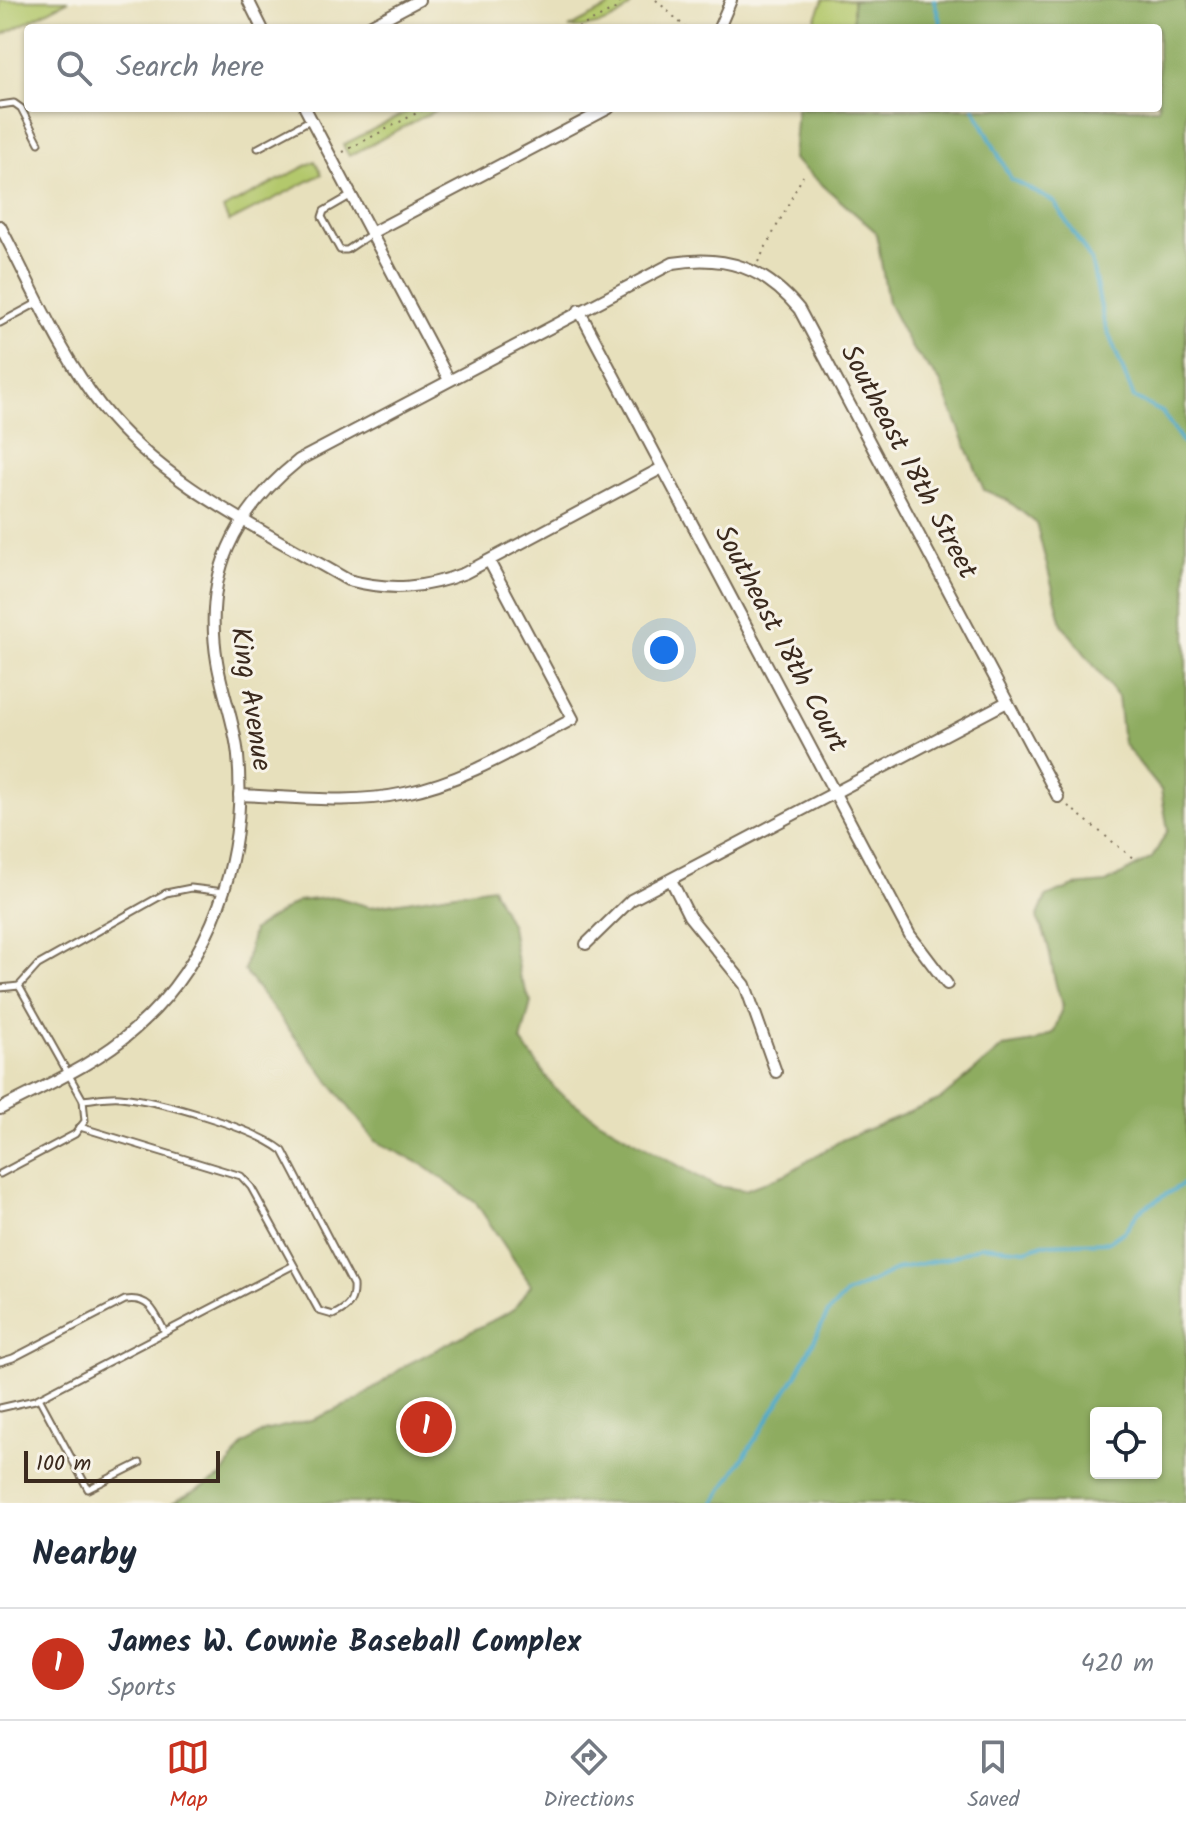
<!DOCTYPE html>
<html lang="en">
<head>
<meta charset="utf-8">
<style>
  body { margin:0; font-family:Kalam,sans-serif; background:#f2f2f3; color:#1f2937 }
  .controls { position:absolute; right:24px; bottom:24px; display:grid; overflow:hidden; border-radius:8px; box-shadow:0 2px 6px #0004 }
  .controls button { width:72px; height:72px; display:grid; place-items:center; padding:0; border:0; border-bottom:2px solid #e0e1e3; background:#fff; color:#1f2937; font:40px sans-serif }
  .scale { position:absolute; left:24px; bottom:20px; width:196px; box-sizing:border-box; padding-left:8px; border:4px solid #3b2a1e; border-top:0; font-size:22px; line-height:28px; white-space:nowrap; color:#3b2a1e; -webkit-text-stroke:6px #f7f3e8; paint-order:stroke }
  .you { position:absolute; left:664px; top:650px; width:28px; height:28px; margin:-20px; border:6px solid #fff; border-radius:50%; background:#1a73e8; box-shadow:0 0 0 12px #1a73e833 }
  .badge { display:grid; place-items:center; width:52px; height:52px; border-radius:50%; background:#c8321e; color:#fff; font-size:26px; font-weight:700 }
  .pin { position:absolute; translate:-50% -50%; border:4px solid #fff; box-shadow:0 2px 8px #0006 }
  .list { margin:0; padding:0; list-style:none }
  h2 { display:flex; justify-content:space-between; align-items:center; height:104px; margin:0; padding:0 32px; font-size:34px }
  h2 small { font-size:26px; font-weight:400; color:#747a83 }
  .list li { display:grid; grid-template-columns:52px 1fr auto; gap:24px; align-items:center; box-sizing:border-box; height:112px; padding:0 32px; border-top:2px solid #e0e1e3 }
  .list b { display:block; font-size:30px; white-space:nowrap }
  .list p { margin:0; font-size:26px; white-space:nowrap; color:#747a83 }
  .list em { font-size:26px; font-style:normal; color:#747a83 }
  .icon { flex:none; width:44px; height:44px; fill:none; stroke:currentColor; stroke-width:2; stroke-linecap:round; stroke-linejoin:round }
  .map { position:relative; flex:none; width:1186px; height:1503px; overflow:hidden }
  .search { position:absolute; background:#fff; box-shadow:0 2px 6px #0004; left:24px; right:24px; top:24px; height:88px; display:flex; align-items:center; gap:20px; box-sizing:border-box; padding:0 28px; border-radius:8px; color:#747a83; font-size:30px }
  .sheet { height:216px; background:#fff }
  nav { display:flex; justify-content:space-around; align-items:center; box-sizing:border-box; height:112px; border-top:2px solid #e0e1e3; background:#fff; font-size:22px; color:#747a83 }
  nav a { display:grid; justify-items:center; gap:4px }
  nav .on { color:#c8321e }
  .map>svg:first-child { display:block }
</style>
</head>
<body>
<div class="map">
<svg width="1186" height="1503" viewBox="0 0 1186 1503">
  <rect width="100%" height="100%" fill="#f7f3e8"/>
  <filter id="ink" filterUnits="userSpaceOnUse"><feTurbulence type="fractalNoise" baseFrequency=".0125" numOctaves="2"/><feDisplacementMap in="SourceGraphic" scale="16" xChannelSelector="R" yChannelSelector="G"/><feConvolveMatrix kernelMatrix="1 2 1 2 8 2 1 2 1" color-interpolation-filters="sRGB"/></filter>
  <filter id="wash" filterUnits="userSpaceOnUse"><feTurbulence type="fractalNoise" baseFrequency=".006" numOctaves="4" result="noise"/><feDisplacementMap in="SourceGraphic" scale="32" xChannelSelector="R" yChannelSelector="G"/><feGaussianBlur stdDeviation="1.8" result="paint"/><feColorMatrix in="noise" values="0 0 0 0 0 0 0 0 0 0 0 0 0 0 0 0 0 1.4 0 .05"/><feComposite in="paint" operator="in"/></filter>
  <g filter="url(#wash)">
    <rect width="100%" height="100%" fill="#e7e0bc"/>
    <g fill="#b3c86c" stroke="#777945" stroke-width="2">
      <polygon points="0,0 69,0 0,36"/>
      <path d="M 613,0 L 635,0 C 620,22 593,28 569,28 L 609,7 Z"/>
      <polygon points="823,0 882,0 897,28 812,28"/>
      <polygon points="414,108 440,108 349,156 343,145"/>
      <polygon points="315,161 322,174 229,222 223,209"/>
    </g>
    <path fill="#8eac60" stroke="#646b3f" stroke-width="2" fill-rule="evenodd" d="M 853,0 L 1186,0 L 1186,1503 L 172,1503 L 221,1477 L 243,1445 L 264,1431 L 315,1419 L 358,1400 L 406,1365 L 513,1310 L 531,1285 L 476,1203 L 423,1165 L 375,1141 L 244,971 L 253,930 L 298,901 L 336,897 L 370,907 L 492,887 L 511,926 L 519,975 L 531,1002 L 521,1041 L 556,1090 L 598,1120 L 715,1186 L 745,1190 L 786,1174 L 842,1140 L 941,1099 L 1003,1047 L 1034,1042 L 1054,1032 L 1063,1005 C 1048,972 1055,949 1037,918 L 1046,897 L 1074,886 L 1106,883 L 1152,858 L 1168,830 L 1161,790 L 1123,743 L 1118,697 L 1062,624 L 1036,523 L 1007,500 L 984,490 L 940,381 L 911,347 L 888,303 L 876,232 L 793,159 L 797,108 L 1158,108 L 1158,28 L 853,28 ZM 1096,1413 L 1156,1413 L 1156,1473 L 1096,1473 Z"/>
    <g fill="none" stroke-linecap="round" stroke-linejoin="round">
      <g stroke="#47a6c6" stroke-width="4">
        <polyline points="934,0 942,28"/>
        <polyline points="974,108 1011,179 1054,202 1091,260 1104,322 1134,398 1162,412 1186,447"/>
        <polyline points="714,1503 796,1376 828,1313 845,1295 900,1268 950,1258 981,1246 1026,1250 1043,1244 1109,1242 1126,1230 1139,1211 1186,1182"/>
      </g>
    </g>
  </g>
  <g filter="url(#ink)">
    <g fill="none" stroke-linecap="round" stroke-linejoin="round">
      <defs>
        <g id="lane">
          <polyline points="0,105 14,103 21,108 39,143"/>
          <polyline points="258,148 310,120"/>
          <polyline points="350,196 324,211 322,217 340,250 347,250 371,234"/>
          <polyline points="0,323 39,302"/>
          <polyline points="19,986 38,965 166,893 191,888 224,892"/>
          <polyline points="0,988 19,986 83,1100 85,1121 75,1134 0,1174"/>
          <path d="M 80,1127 L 241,1176 L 251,1187 L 319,1311 L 333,1315 C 348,1308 354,1302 353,1285 L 283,1151 C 253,1127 160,1101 120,1097 C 108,1096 94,1099 83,1100"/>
          <path d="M 0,1362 L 13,1358 L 125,1300 C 150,1296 155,1313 165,1332"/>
          <polyline points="39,1398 88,1489 140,1463"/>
          <polyline points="0,1408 35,1400 292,1266"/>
        </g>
        <g id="street">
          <polyline points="248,0 262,28"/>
          <polyline points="366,28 419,0"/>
          <polyline points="719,28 731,0"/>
          <polyline points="305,108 449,380"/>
          <path d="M 0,226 C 32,286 59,353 101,406 C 163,485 263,530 348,580 C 390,591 424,589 465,573 L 662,468"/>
          <polyline points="371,233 609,108"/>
          <polyline points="579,310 910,935 947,984"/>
          <path d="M 239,795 C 294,797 351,805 405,793 C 465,781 519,747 573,719 L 489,561"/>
          <polyline points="671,880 689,916 745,985 776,1072"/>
          <polyline points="586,944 631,900 1007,702"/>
          <path d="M 0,1109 C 46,1085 96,1064 135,1029 C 213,960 247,858 238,756 C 235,723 222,693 217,661 C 203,575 233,513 299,460 L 673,263 C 725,254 765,268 799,309 L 1058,797"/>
        </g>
      </defs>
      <use href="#lane" stroke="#776a55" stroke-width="9"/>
      <use href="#street" stroke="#776a55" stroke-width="14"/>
      <g stroke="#776a55" stroke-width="2" stroke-dasharray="2 6" stroke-linecap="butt">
        <polyline points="656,0 686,28"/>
        <polyline points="578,28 617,8 621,0"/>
        <polyline points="343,152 426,108"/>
        <polyline points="758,262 803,176"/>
        <polyline points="1068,806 1134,859"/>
      </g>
      <use href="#lane" stroke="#fff" stroke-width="5"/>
      <use href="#street" stroke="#fff" stroke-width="10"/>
    </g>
  </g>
  <g text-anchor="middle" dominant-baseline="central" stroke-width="6" stroke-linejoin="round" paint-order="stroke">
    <g font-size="28" fill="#3b2a1e" stroke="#f7f3e8">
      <text transform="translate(908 462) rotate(62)">Southeast 18th Street</text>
      <text transform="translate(780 639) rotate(62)">Southeast 18th Court</text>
      <text transform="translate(250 699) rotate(81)">King Avenue</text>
    </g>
  </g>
</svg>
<div class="controls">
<button><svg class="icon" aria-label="locate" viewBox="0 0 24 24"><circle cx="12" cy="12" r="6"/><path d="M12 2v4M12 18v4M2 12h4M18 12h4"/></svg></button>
</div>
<div class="scale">100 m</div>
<div class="you"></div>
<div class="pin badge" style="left:426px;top:1427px">1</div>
<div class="search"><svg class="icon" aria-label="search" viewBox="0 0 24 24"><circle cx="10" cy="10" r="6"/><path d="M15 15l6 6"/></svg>Search here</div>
</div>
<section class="sheet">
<h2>Nearby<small></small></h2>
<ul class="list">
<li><span class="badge">1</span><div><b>James W. Cownie Baseball Complex</b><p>Sports</p></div><em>420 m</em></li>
</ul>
</section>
<nav>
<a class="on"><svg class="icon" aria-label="map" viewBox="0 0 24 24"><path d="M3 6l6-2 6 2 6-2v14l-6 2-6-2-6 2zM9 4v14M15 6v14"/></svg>Map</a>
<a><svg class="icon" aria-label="directions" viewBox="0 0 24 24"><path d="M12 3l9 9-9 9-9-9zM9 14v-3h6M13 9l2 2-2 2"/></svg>Directions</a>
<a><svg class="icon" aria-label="saved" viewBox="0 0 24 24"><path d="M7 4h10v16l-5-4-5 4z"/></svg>Saved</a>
</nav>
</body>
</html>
